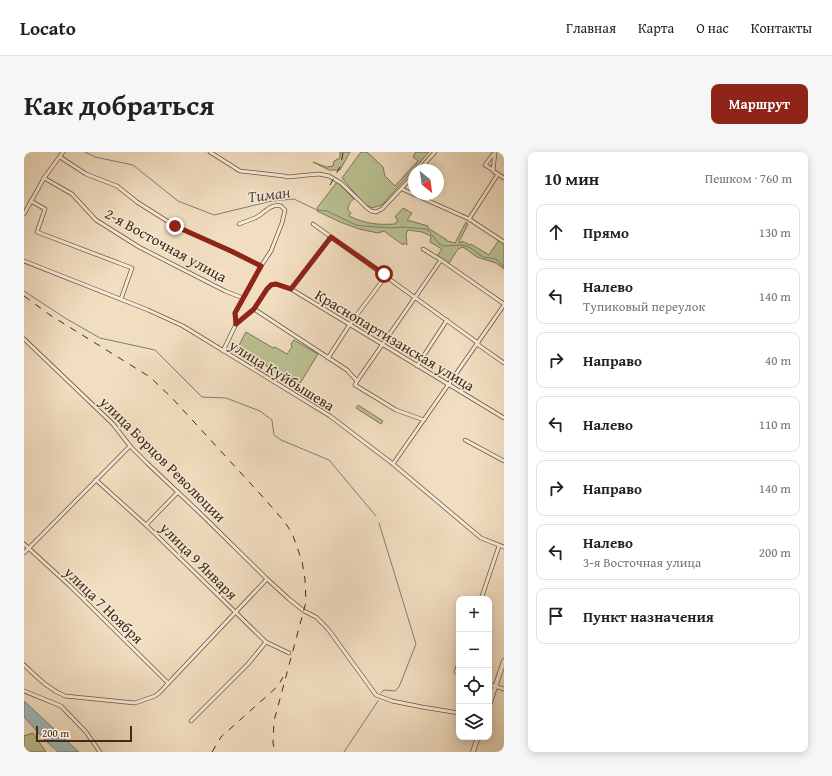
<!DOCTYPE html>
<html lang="ru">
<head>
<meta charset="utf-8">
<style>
  body { margin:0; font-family:"Gentium Book Plus",serif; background:#f6f6f6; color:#222 }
  .controls { position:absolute; right:12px; bottom:12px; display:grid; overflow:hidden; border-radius:8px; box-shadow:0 2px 10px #0003 }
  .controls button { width:36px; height:36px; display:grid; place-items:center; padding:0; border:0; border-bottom:1px solid #e0e0e0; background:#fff; color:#222; font:20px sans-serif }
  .compass { position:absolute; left:384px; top:12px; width:36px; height:36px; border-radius:50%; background:#fff; box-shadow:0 2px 10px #0003; rotate:151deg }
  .scale { position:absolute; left:12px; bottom:10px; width:96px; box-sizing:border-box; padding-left:4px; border:2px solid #412a1a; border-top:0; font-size:11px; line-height:14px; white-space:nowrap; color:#412a1a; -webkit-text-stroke:3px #f6e9d6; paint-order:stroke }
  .stop { position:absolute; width:12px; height:12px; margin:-9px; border:3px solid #8f2418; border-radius:50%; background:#fff }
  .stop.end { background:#8f2418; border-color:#fff; box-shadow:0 1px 4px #0008 }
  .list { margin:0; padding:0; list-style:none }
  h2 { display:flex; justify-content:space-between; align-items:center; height:52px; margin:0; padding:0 16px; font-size:17px }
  h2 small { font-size:13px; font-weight:400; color:#767676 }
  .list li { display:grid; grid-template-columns:26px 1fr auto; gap:12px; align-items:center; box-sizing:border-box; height:56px; margin:0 8px 8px; padding:0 8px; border:1px solid #e0e0e0; border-radius:8px }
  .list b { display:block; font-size:15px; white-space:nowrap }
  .list p { margin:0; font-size:13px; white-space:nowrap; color:#767676 }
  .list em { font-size:13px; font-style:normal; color:#767676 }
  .icon { flex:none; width:22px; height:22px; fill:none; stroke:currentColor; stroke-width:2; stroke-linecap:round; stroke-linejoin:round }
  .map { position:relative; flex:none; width:480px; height:600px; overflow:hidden; border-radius:8px }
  header { display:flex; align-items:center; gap:24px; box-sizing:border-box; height:56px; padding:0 20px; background:#fff; border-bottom:1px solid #e0e0e0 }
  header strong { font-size:19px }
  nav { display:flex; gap:22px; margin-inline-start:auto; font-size:14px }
  .intro { display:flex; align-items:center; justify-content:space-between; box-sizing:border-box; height:96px; padding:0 24px }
  h1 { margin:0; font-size:28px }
  .button { padding:10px 18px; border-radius:8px; background:#8f2418; color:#fff; font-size:14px; font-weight:700 }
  main { display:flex; gap:24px; padding:0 24px }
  aside { flex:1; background:#fff; border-radius:8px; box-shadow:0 2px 10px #0003 }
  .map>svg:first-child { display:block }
</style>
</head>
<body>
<header>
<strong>Locato</strong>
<nav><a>Главная</a><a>Карта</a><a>О нас</a><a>Контакты</a></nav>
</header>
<div class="intro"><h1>Как добраться</h1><a class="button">Маршрут</a></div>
<main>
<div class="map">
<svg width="480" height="600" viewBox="0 0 480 600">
  <rect width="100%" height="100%" fill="#f1ddc0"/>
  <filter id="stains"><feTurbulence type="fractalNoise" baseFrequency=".005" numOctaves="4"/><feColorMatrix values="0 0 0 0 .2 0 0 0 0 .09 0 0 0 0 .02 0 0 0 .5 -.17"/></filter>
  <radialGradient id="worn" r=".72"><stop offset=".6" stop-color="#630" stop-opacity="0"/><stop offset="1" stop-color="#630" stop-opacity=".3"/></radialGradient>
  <g fill="#bac192" stroke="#7e7656">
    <polygon points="316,0 326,0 316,18 305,18 289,10 302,15 309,14 310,9 316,6"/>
    <polygon points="337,0 343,0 359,15 361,24 371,34 394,9 389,5 392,0 405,0 358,53 348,56 340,52 318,26"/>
    <path d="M 313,30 L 330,47 C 326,50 324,53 324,58 L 327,61 L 325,64 C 342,72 353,73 371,72 L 374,68 L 371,65 L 379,56 L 388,61 L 383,68 L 404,74 L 404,76 L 423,88 L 423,89 L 431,91 L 442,70 L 444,72 L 435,90 L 437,91 L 438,89 L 446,93 L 447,92 L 465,103 L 475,88 L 480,92 L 480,117 L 472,111 L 453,105 L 439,95 L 434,97 L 425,111 L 413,104 L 418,97 L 406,90 L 407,84 L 398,80 L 384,78 L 382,82 L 383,93 L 380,91 L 379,93 L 360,79 L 354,81 L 335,77 L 316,70 L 293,59 L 294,57 L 293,56 Z"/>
    <polygon points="222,180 249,196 251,195 263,202 268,195 267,192 270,188 294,202 275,233 213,197"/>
    <polygon points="334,253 359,269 357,272 332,256"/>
    <polygon points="9,581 22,600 0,600 0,584"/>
  </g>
  <polygon fill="#9dbaba" stroke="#78807a" points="0,549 55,600 34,600 22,589 0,565"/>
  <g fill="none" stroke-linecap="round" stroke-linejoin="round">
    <g stroke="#78807a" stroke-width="1">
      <polyline points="61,0 71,5 109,13 154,49 190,63 248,49 270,47 293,58 303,59 332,73 339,74 368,76 379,75 401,77 405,79 415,92 419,94 438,93 445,95 459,105 472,107 480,115"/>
      <polyline points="0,139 41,166 76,186 131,198 178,245 202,246 236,259 248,268 250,283 257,288 305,308 352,364"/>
      <polyline points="355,371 392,492 375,535 371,539 360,538 357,541"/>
      <polyline points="320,600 354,549"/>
    </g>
    <defs>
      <g id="minor">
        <polyline points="186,0 216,19 260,24 263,25 295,22 305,24 317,31 343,56 347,59 352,60 358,57 390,23"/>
        <polyline points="471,0 469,19 480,26"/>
        <polyline points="36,5 62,22 93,34 113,50 151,74 207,99 237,114"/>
        <polyline points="395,18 411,0"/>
        <polyline points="469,18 461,13 471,0"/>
        <polyline points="20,26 48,42 72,68 115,95 201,139 219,146"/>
        <polyline points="378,37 445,67 480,90"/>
        <polyline points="7,49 21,57 13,80 108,116 97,147"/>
        <polyline points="0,62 20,26 39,0"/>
        <polyline points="445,67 474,22"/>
        <polyline points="289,72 454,191"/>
        <polyline points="399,97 417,108 480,152"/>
        <polyline points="0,109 124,158 159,174 306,264 369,312 457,386 480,395"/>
        <polyline points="267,137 307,85"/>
        <polyline points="230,157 323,218 333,229 331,233 372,258 400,268"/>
        <polyline points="212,172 230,157 243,137 247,133 252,132 267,137 480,266"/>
        <polyline points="0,187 89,272 106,294 123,311 177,362 243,427 265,447 280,459 292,465 304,477 352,543 368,549 398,555 435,561"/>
        <polyline points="453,192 480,211"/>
        <path d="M 199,199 L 212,172 L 211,161 L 237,114 L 247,99 L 258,71 L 261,58 L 257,54 C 246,51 240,62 231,66 C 226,68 220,70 215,72"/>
        <polyline points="304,206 326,172 362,124"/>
        <polyline points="393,214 423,168"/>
        <polyline points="333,229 417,108"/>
        <polyline points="441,288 480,309"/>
        <polyline points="369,312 480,153"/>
        <polyline points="72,328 122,373 242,490 265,501"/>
        <polyline points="122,373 154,340"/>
        <polyline points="0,392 46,434 144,531"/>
        <polyline points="0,401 106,294"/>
        <polyline points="457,447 475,394"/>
        <polyline points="435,511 432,520 435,522"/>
        <path d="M 0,513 C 13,525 24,537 41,544 L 111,551 L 131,544 L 135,541 L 243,427"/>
        <polyline points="465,532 480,537"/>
        <polyline points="0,539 37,554 62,580 76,600"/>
        <polyline points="167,569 224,512 242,490"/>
      </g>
      <g id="tertiary">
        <polyline points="465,553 480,509"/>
        <polyline points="449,600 454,585"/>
      </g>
    </defs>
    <use href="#minor" stroke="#6d5744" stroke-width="4.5"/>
    <use href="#tertiary" stroke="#6d5744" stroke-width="5.5"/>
    <use href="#minor" stroke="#f6e9d6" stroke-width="3"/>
    <use href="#tertiary" stroke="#f6e9d6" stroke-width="4"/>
    <g stroke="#412a1a" stroke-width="1" stroke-dasharray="7 7" stroke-linecap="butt">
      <polyline points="306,33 317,13 319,0"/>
      <polyline points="0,144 26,163 126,225 148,246 238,344 260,369 268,381 278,409 281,427 282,450 250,569 249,591 251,600"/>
      <polyline points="188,600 197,585 254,534 259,525"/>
    </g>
  </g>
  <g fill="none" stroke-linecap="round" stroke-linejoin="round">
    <polyline stroke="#8f2418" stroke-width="5" points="151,74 207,99 237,114 211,161 212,172 230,157 243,137 247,133 252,132 267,137 307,85 360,122"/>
  </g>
  <g text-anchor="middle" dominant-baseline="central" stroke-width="3" stroke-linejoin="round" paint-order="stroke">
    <g font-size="15" fill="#412a1a" stroke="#f6e9d6">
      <text transform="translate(142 93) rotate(29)">2-я Восточная улица</text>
      <text transform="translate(371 188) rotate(31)">Краснопартизанская улица</text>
      <text transform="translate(258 223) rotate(32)">улица Куйбышева</text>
      <text transform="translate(139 307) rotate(45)">улица Борцов Революции</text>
      <text transform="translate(175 409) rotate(45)">улица 9 Января</text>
      <text transform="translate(80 453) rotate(44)">улица 7 Ноября</text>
    </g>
    <g font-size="16" font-style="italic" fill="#584e42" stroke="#f6e9d6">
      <text transform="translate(245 42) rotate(-7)">Тиман</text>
    </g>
  </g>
  <rect width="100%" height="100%" filter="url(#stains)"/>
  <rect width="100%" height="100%" fill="url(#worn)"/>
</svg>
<div class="controls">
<button>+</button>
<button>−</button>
<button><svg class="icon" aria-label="locate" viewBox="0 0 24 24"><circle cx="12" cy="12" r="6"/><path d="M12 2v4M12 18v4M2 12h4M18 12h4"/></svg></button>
<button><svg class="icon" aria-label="layers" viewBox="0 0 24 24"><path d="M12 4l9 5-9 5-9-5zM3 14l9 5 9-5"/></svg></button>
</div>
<svg class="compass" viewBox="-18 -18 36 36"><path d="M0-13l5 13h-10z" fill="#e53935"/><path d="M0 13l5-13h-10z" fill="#767676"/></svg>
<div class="scale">200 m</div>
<div class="stop" style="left:360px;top:122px"></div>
<div class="stop end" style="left:151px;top:74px"></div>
</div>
<aside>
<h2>10 мин<small>Пешком · 760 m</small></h2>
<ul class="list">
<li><svg class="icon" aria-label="ahead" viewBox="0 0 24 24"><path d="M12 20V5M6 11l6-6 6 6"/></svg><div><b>Прямо</b></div><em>130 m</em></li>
<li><svg class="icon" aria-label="left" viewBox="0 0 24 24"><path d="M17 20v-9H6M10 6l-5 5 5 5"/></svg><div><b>Налево</b><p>Тупиковый переулок</p></div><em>140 m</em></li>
<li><svg class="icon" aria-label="right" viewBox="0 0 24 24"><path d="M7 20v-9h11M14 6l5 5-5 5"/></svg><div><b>Направо</b></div><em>40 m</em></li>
<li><svg class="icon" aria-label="left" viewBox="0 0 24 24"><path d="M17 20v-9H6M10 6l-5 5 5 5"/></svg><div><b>Налево</b></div><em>110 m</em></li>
<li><svg class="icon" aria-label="right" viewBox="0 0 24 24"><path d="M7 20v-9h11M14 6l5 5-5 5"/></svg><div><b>Направо</b></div><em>140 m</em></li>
<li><svg class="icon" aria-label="left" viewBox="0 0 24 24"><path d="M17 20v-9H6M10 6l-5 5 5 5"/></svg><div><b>Налево</b><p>3-я Восточная улица</p></div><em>200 m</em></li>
<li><svg class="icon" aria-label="arrive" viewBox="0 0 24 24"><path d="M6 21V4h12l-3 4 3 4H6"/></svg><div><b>Пункт назначения</b></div></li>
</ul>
</aside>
</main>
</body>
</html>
